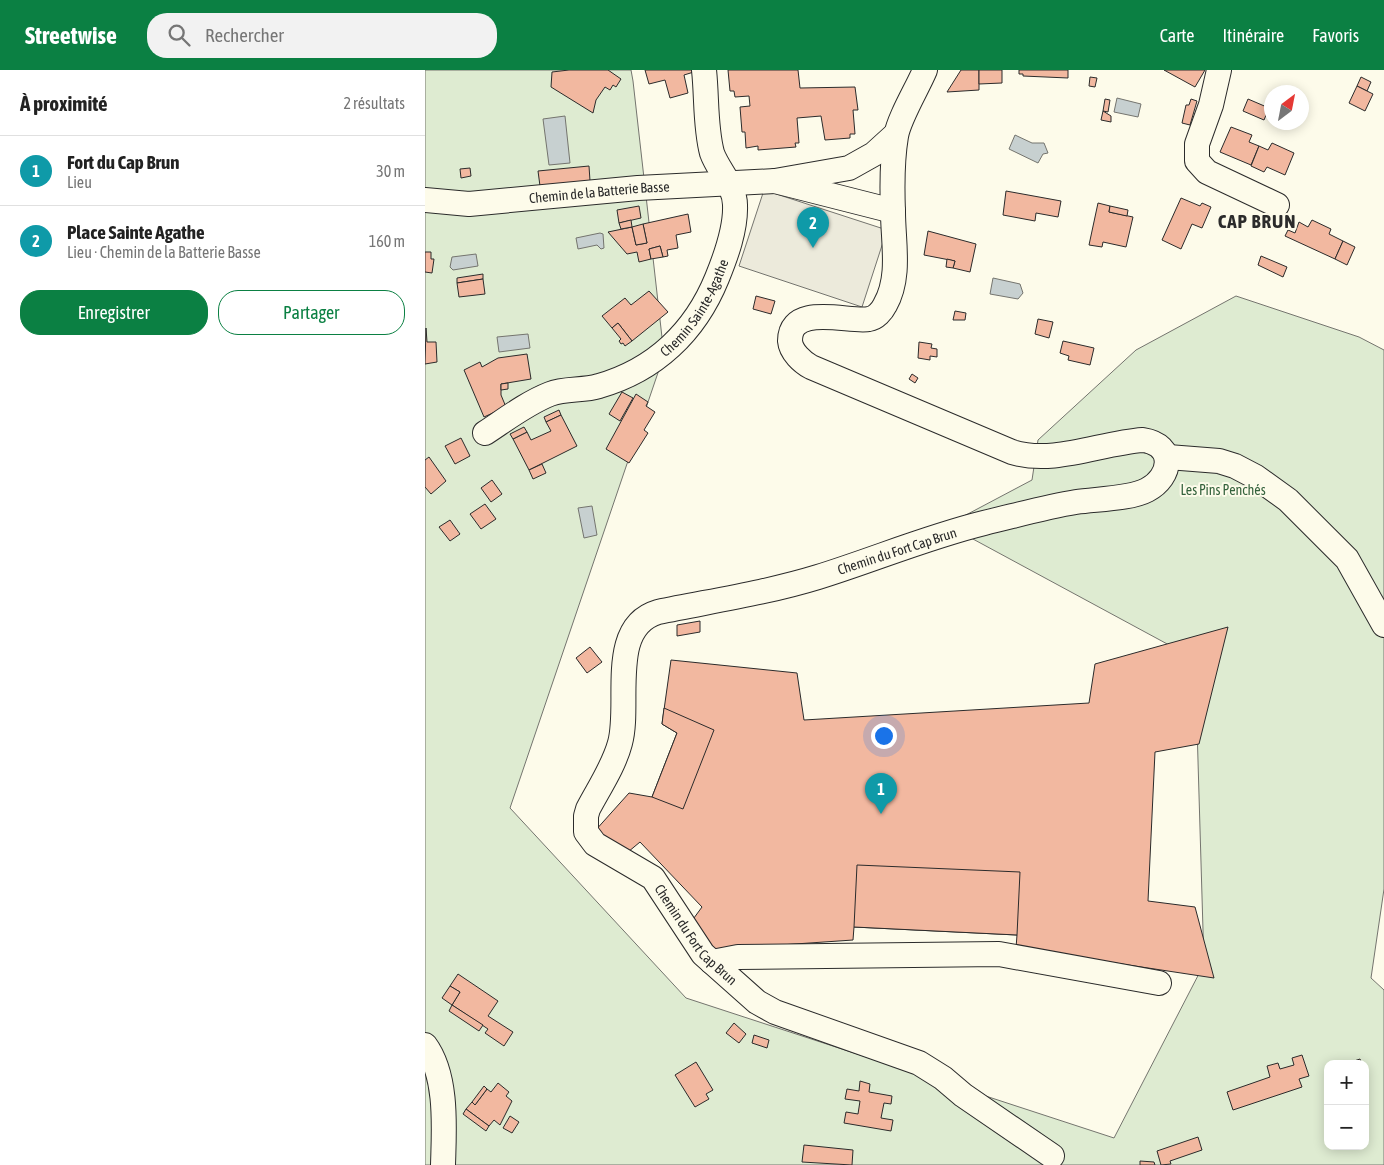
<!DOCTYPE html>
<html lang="fr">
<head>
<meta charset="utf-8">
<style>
  body { margin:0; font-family:"Asap Condensed",sans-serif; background:#f2f2f2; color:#222 }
  .controls { position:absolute; right:15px; bottom:15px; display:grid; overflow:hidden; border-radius:10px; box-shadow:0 2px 12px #0003 }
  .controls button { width:45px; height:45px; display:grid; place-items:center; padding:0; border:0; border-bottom:1px solid #e0e0e0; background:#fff; color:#222; font:25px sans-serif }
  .compass { position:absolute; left:839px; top:15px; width:45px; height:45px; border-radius:50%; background:#fff; box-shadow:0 2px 12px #0003; rotate:32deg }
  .you { position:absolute; left:458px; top:665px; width:18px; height:18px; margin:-12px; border:4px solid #fff; border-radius:50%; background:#1a73e8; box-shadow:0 0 0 8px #1a73e833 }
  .badge { display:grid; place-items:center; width:32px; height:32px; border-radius:50%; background:#0b8043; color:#fff; font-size:16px; font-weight:700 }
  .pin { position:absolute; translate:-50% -41px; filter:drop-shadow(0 1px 2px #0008) }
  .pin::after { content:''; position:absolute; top:26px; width:18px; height:15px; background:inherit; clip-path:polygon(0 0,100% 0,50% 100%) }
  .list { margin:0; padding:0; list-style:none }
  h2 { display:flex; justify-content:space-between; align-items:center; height:65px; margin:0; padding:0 20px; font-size:21px }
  h2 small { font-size:16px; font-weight:400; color:#767676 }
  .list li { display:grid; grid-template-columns:32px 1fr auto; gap:15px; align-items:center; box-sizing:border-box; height:70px; padding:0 20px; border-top:1px solid #e0e0e0 }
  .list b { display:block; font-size:19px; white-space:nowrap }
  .list p { margin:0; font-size:16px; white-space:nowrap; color:#767676 }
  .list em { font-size:16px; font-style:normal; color:#767676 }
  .actions { display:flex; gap:10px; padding:15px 20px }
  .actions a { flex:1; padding:11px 0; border:1px solid #0b8043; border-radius:20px; text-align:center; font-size:18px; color:#0b8043 }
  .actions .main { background:#0b8043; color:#fff }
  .icon { flex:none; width:28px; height:28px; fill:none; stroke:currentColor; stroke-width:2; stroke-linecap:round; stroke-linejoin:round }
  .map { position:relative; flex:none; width:959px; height:1095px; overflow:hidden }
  header { display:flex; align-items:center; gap:30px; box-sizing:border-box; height:70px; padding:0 25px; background:#0b8043; color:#fff }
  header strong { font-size:24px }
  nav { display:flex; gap:28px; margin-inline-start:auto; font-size:18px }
  .search { width:350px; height:45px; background:#f2f2f2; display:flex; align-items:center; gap:12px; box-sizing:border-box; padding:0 18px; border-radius:20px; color:#767676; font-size:19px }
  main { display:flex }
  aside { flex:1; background:#fff }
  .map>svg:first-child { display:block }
</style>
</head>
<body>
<header>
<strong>Streetwise</strong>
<div class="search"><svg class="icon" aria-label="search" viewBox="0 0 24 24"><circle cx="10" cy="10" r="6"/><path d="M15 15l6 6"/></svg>Rechercher</div>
<nav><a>Carte</a><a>Itinéraire</a><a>Favoris</a></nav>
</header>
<main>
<aside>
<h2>À proximité<small>2 résultats</small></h2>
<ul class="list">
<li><span class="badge" style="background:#0f9aa8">1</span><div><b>Fort du Cap Brun</b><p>Lieu</p></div><em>30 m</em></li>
<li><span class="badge" style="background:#0f9aa8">2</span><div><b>Place Sainte Agathe</b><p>Lieu · Chemin de la Batterie Basse</p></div><em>160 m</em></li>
</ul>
<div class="actions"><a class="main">Enregistrer</a><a>Partager</a></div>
</aside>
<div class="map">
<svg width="959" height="1095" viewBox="0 0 959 1095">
  <rect width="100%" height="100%" fill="#fdfbea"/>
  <path fill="#deebd1" stroke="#74746e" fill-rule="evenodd" d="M 0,0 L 206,0 L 208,11 L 239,285 L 85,738 L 261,928 L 689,1068 L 779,894 L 770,589 L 522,455 L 607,410 L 613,370 L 711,280 L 811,226 L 934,267 L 959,280 L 959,819 L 946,908 L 959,920 L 959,1095 L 0,1095 ZM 903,994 L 940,994 L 940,1076 L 903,1076 Z"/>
  <polygon fill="#eceadb" stroke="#74746e" points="339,120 462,160 437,237 314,196"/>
  <g fill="#c7d0d0" stroke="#74746e">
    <polygon points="692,28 716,34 713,47 689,42"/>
    <polygon points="140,46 145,93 124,95 118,49"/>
    <polygon points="590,65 607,73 619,73 623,83 618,84 613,93 584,79"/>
    <polygon points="175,163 178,164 179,178 176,179 172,175 153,179 151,168"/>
    <polygon points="51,184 53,196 28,200 25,197 27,187"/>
    <polygon points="568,208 595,214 598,223 593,229 565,224"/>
    <polygon points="103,264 105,278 74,282 72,267"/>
    <polygon points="167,436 172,465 159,468 153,438"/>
  </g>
  <g fill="#f2b8a0" stroke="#2b2b2b">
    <polygon points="144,0 183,0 196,9 191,17 188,15 185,20 180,17 171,30 168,43 126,17 127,2"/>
    <polygon points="220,0 271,0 272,1 259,5 263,23 245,28 240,10 224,14"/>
    <polygon points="303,0 373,0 375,18 430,17 433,40 428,40 430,64 425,64 425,68 400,70 396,46 372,48 374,73 370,73 371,77 333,80 333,76 321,78 320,62 317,62 315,37 325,36 324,26 310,27 309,21 305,21"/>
    <polygon points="536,0 554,0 554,20 522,22"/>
    <polygon points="554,0 577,0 577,13 554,14"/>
    <polygon points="594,0 643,0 643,8 598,6 598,4 594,4"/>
    <polygon points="739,0 780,0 770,17"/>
    <polygon points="665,7 672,8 670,17 664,16"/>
    <polygon points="936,7 946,12 942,21 932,16"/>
    <polygon points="932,16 948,24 940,41 924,33"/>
    <polygon points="680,29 685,30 683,42 678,41"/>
    <polygon points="766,29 772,31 765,55 757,53 761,35 764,35"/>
    <polygon points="823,29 844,38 839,50 818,41"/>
    <polygon points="678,41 686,46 686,52 676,50"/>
    <polygon points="806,57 827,65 824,72 834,76 826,95 795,82"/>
    <polygon points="847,73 869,83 860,105 842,97 839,102 826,96 834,76 843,80"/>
    <polygon points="164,96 165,111 115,116 113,101"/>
    <polygon points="45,98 46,106 36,108 35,99"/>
    <polygon points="581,121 636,131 633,147 611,143 610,151 578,145"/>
    <polygon points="756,128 775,136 777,133 786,137 777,158 767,154 756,179 737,170"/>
    <polygon points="673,133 685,136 684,142 708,147 701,177 678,172 677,177 664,175"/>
    <polygon points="214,136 216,148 194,153 192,140"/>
    <polygon points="685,136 703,140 702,146 684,142"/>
    <polygon points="263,144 266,162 251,165 253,178 242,180 243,186 238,187 235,176 224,179 226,189 214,192 212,182 202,184 183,162 207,157 211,175 222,173 218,154"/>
    <polygon points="206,150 207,157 196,159 194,153"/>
    <polygon points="887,150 906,159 904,164 918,171 910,189 860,166 863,160 870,163 874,152 883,157"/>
    <polygon points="218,154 222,173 211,175 207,157"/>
    <polygon points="503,161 551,174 545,202 528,198 530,191 499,185"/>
    <polygon points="918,171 930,177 922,195 910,189"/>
    <polygon points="235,176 238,187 226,189 224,179"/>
    <polygon points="0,182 6,182 6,189 9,189 7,203 0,202"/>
    <polygon points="836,186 862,197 858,207 833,195"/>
    <polygon points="522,189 530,191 528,198 521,197"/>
    <polygon points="58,204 58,209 32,213 32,208"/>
    <polygon points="58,209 60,224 34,227 32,213"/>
    <polygon points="224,221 243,242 207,271 193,253 187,258 177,246 200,228 206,235"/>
    <polygon points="331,226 350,231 346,244 328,239"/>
    <polygon points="530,241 541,243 540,250 528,250"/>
    <polygon points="613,249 628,252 624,268 610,264"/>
    <polygon points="193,253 207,271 200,276 198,273 196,274 194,271 196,269 187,258"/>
    <polygon points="1,258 2,272 11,272 12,292 0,294"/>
    <polygon points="638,271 669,278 665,295 643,290 644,286 635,283"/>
    <polygon points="494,272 507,274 506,278 512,279 512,287 505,286 505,290 493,288"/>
    <polygon points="102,284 106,309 76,314 76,325 81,337 59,347 39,300 55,292 57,297 73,288"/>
    <polygon points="487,304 493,308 490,313 484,309"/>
    <polygon points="83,313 83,319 76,320 76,314"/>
    <polygon points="197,322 208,328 195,351 184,344"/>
    <polygon points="211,324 223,332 221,336 230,342 219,360 223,363 204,393 181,379"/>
    <polygon points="134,340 136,345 121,352 119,347"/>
    <polygon points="136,345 152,376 104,400 88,369 102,362 106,370 126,361 121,352"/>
    <polygon points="99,357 102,362 88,369 85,364"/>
    <polygon points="36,368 45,386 30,394 20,376"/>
    <polygon points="4,387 21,411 6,424 0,417 0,390"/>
    <polygon points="117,394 121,403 108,409 104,400"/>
    <polygon points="67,410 77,424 66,432 56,418"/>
    <polygon points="60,434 71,449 56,459 45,444"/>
    <polygon points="25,450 35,464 25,471 14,457"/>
    <polygon points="275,551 275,562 252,566 252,555"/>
    <polygon points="803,557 774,674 730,682 723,831 770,837 789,908 591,878 592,865 429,857 428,870 283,880 266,852 277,837 215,772 203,782 169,762 204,723 227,727 252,663 237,654 246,590 372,603 379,650 664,633 670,594"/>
    <polygon points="165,577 177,592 162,603 151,588"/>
    <polygon points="239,638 289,660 258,739 227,727 252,663 237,654"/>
    <polygon points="432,795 595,802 592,865 429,857"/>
    <polygon points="33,904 73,931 63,946 88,962 79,976 60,963 63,959 27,935 35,922 25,916"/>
    <polygon points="25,916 35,922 27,935 17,928"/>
    <polygon points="27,935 58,955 54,961 24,941"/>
    <polygon points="309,953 321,964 314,973 301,963"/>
    <polygon points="329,965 344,970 342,978 327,973"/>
    <polygon points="877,985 884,1006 874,1009 877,1017 808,1040 802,1022 845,1007 842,996 853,993 855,999 869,995 867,988"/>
    <polygon points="935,989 937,994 923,994 923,993"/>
    <polygon points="271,992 288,1020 281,1024 284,1029 270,1037 250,1005"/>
    <polygon points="435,1011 445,1014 444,1022 467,1026 466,1034 459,1033 456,1048 468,1050 466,1061 419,1053 421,1042 433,1044 435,1031 420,1029 422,1019 434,1021"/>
    <polygon points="73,1013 84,1022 81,1026 87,1031 75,1055 69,1050 64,1056 41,1039 47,1032 50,1035 62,1019 66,1022"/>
    <polygon points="59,1016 62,1019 50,1035 47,1032"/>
    <polygon points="41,1039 64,1056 61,1061 38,1044"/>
    <polygon points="85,1046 94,1052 87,1063 78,1058"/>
    <polygon points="773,1067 777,1080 745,1091 746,1094 736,1095 732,1081"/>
    <polygon points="379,1075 428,1080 427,1095 377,1092"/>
    <polygon points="715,1091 729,1092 730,1095 715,1095"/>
  </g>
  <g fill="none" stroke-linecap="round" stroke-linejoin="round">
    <defs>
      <g id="minor">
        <path id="s1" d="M 500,0 C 493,17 474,48 471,66 C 467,90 467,117 468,142 C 468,172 476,207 460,235 C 457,241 451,248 444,249 C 425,253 365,232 365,271 C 366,282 377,292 386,297 L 587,382 C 629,395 675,373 718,370 C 751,375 747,407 722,420 C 705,429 671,429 651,432 C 620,437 589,446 559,453 C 502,467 448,490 393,507 C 341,523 286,531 233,542 C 182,557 206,634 195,673 C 189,696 174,718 163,739 L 161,746 L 161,762 L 170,774 L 228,808 L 278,884 L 332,932 L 350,942 L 494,993 L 518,1008 L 538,1025 L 627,1086"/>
        <polyline points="794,0 786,35 772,74 772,91 782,102 852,135"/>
        <path id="s2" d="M 0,130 L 44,134 L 213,118 L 350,111"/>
        <polyline points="468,141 350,111 424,98 449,84 471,64"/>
        <path id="s3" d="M 60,363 C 80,350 102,333 125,324 C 140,318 158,321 174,316 C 230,300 270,262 292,208 C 301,186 311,159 310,135 C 310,116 293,100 287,83 C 280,57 282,27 279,0"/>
        <polyline points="743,387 794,391 810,396 831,407 863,430 922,489 959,555"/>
        <polyline points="287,892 313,887 574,884 734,913"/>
        <path d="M 0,975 C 23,1006 19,1059 18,1095"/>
      </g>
    </defs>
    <use href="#minor" stroke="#2b2b2b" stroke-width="26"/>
    <use href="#minor" stroke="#fdfbea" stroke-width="24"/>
  </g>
  <g text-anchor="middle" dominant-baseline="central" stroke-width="4" stroke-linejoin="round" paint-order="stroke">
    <g font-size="14" fill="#2b2b2b" stroke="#fdfbea">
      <text stroke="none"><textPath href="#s2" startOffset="175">Chemin de la Batterie Basse</textPath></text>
      <text stroke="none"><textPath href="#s3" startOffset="254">Chemin Sainte-Agathe</textPath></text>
      <text transform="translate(472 481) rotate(-18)">Chemin du Fort Cap Brun</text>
      <text stroke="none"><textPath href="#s1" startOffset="1716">Chemin du Fort Cap Brun</textPath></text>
    </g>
    <g font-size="14" fill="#34623c" stroke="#fdfbea">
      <text x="798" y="420">Les Pins Penchés</text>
    </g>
    <g font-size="19" font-weight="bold" letter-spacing="1" fill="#2b2b2b" stroke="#fdfbea">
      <text x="832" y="151">CAP BRUN</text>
    </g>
  </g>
</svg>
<div class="controls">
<button>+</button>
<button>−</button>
</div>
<svg class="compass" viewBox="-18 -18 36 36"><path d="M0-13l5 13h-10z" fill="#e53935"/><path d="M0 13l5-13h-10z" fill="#767676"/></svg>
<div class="you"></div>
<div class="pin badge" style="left:456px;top:744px;background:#0f9aa8">1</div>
<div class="pin badge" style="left:388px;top:178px;background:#0f9aa8">2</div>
</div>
</main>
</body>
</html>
